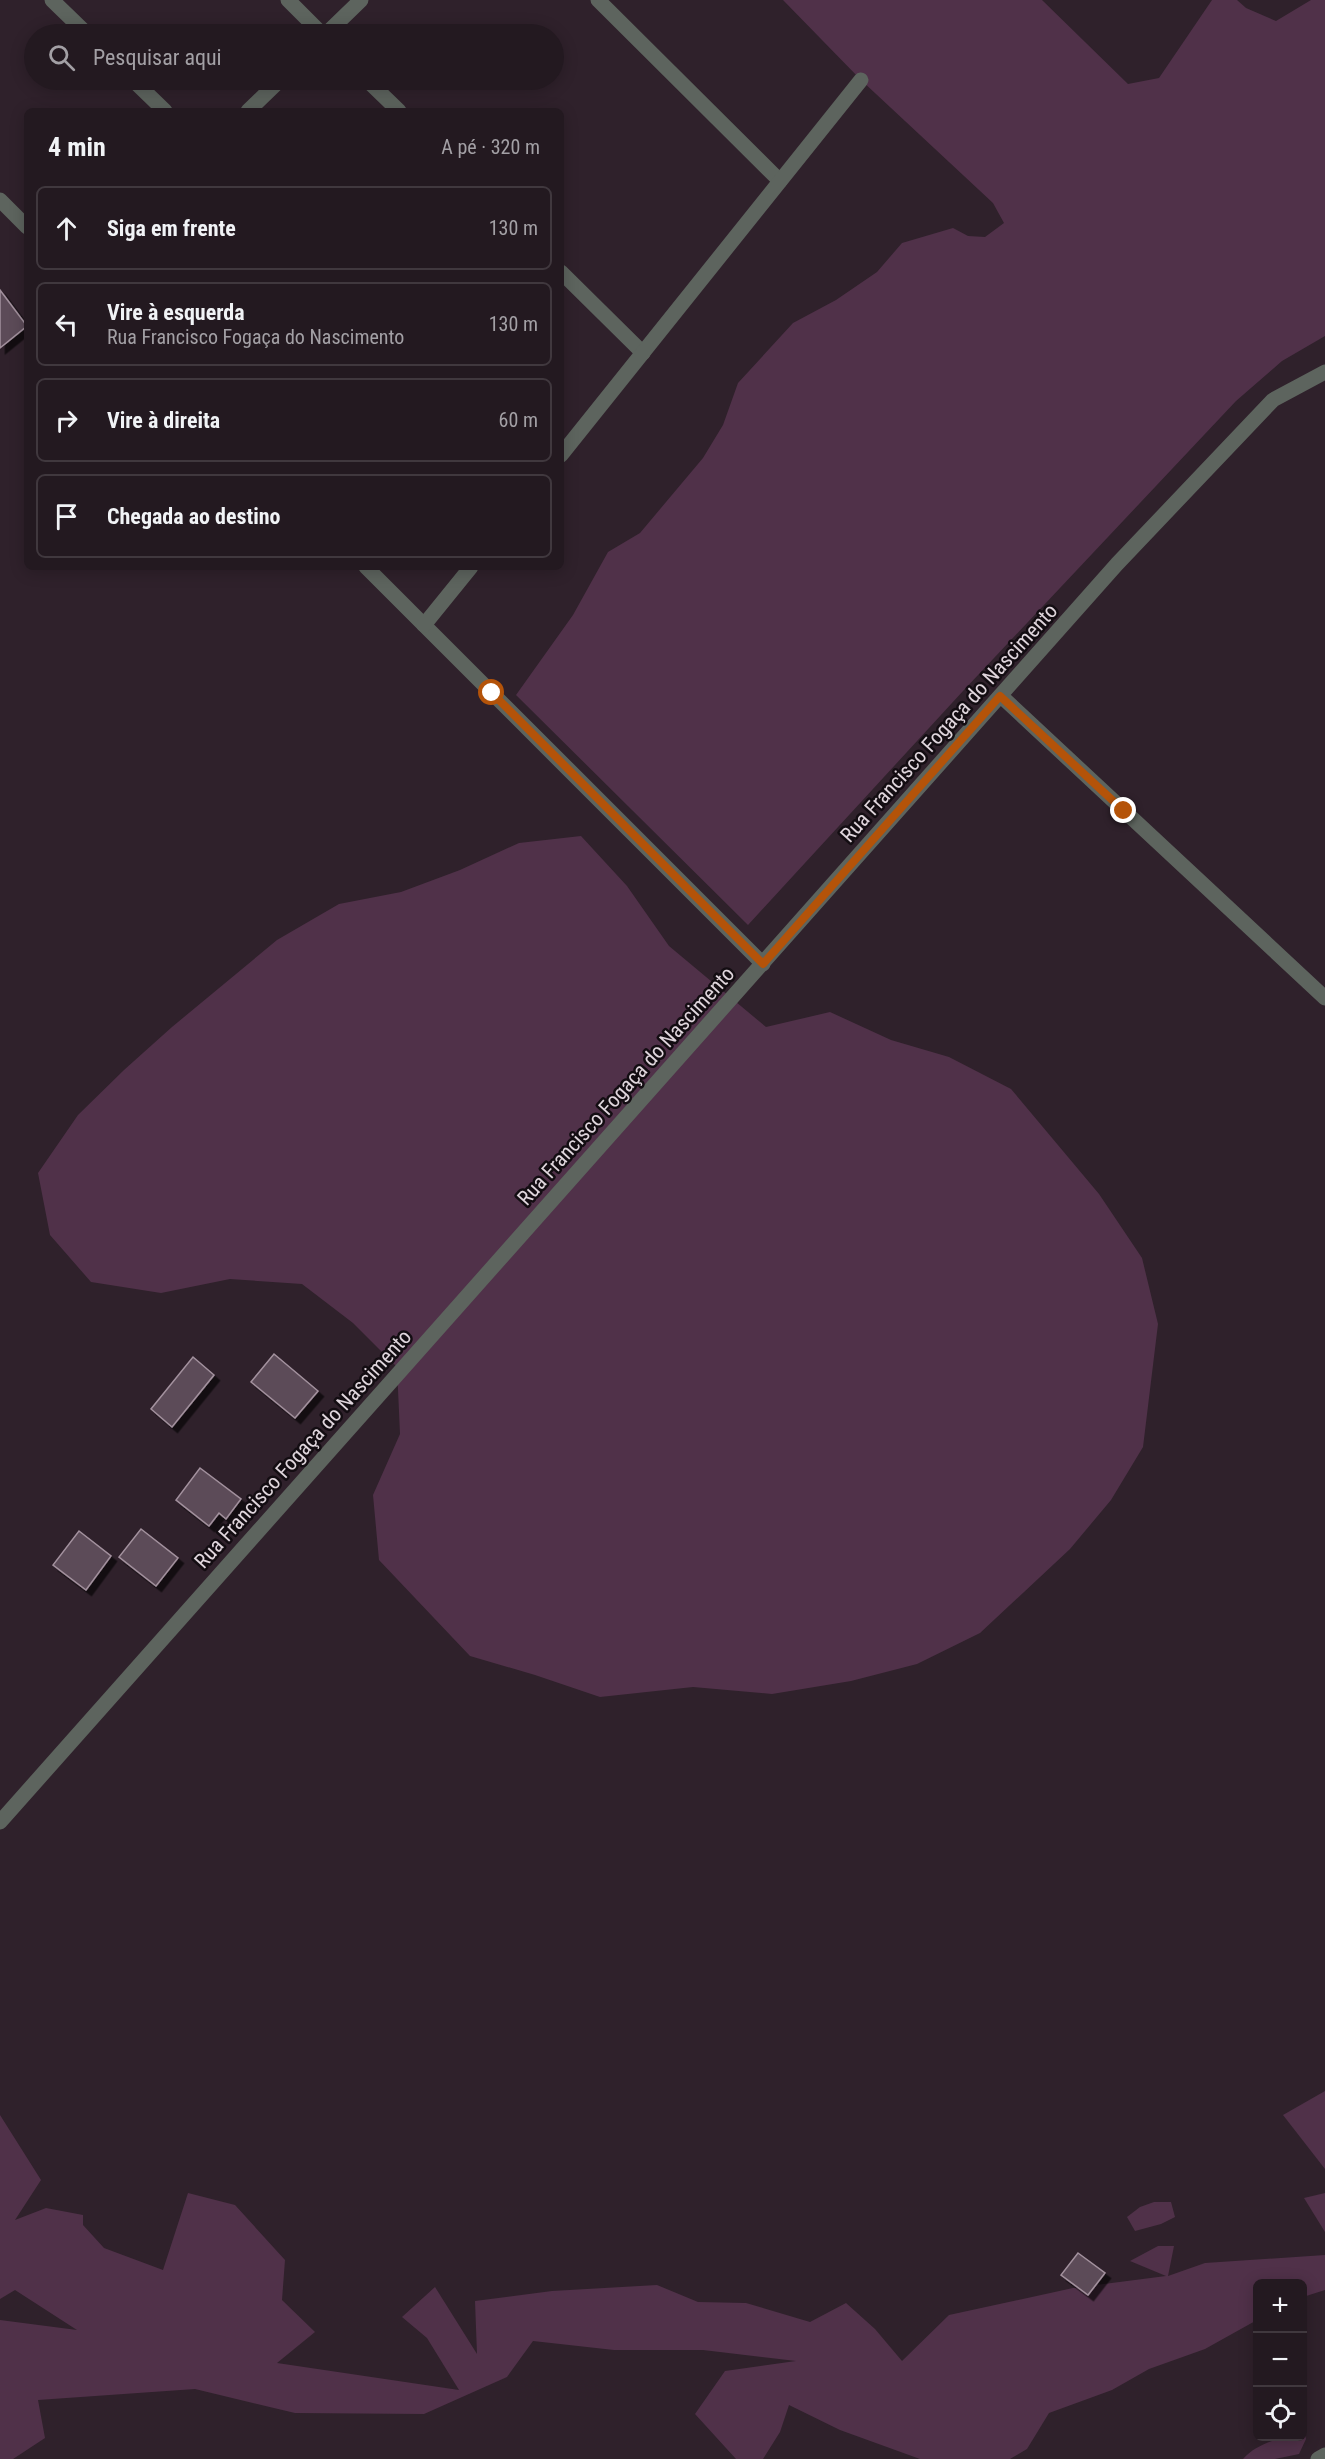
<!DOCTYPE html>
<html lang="pt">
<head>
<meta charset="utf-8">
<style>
  body { margin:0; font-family:"Roboto Condensed",sans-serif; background:#2f262d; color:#f1f3f6 }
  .controls { position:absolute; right:18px; bottom:18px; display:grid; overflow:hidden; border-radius:9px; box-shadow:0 3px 15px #0003 }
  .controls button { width:54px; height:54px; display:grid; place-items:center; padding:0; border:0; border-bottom:2px solid #40383e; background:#231920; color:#f1f3f6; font:30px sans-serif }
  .stop { position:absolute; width:18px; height:18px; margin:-14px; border:4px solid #b45309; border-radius:50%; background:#fff }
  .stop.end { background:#b45309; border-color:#fff; box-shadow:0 2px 6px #0008 }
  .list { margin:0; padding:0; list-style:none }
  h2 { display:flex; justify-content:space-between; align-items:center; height:78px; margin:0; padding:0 24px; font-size:26px }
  h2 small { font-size:20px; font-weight:400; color:#a3a0a5 }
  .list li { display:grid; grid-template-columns:39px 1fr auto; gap:18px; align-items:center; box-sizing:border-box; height:84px; margin:0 12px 12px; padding:0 12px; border:2px solid #40383e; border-radius:9px }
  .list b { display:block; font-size:22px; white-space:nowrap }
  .list p { margin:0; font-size:20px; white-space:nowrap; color:#a3a0a5 }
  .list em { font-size:20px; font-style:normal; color:#a3a0a5 }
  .icon { flex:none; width:33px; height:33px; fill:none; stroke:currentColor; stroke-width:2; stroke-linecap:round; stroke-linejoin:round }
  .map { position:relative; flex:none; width:1325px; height:2459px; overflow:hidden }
  .search { position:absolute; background:#231920; box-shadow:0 3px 15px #0003; left:24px; top:24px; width:540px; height:66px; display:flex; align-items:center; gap:15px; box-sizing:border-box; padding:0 21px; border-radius:33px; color:#a3a0a5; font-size:22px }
  .panel { position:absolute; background:#231920; box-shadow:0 3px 15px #0003; left:24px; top:108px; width:540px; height:462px; border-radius:9px }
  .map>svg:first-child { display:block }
</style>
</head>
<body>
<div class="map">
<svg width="1325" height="2459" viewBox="0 0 1325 2459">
  <defs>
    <filter id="shadow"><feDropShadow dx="5.5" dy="5.5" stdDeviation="0" flood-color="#0009"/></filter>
  </defs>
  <rect width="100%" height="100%" fill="#2f212b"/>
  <g fill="#503149">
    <polygon points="783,0 1042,0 1128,84 1159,78 1212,0 1237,0 1246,8 1276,21 1311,0 1325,0 1325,336 1282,361 1236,401 963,691 748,925 516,695 573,615 608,552 640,533 703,458 723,425 738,383 793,323 836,300 877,272 902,243 953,228 968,236 985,237 1004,223 993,203 861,80"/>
    <polygon points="581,836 627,886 669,946 766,1027 830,1012 891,1040 949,1057 1011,1089 1099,1194 1142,1258 1158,1324 1143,1447 1111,1500 1070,1549 980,1633 917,1664 851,1681 772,1694 693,1687 600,1697 535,1675 470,1656 379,1560 373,1495 400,1434 397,1367 353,1323 302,1284 230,1279 161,1293 91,1282 50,1235 38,1173 78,1115 124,1070 172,1027 277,940 339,904 401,892 460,870 519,843"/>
    <polygon points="1325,2091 1325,2169 1283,2115"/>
    <polygon points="0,2115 41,2180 15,2220 46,2208 83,2215 83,2225 104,2248 163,2270 188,2193 235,2205 285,2260 282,2300 315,2332 277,2363 459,2390 427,2338 402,2317 435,2287 477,2354 475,2301 552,2291 657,2285 698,2302 746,2303 810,2322 846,2303 875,2329 902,2361 949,2315 1073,2288 1166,2276 1130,2261 1158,2246 1174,2246 1168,2276 1205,2263 1325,2255 1325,2290 1303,2297 1302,2284 1258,2284 1257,2320 1205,2349 1149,2369 1112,2390 1049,2413 1027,2449 1010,2459 920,2459 840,2430 789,2405 780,2432 763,2459 736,2459 695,2414 725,2371 796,2361 703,2350 614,2350 533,2341 507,2377 424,2414 295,2413 195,2389 38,2400 45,2438 13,2459 0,2459 0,2320 77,2330 15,2290 0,2299"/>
    <polygon points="1325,2193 1325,2232 1304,2198"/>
    <polygon points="1154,2202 1171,2202 1175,2217 1161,2224 1135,2231 1127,2217 1140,2207"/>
    <path d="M 1303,2428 L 1306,2439 L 1299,2454 L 1275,2459 L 1243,2459 C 1257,2443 1283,2436 1302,2436 Z"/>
  </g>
  <g fill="#5c4c58" stroke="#a3919e" stroke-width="1.5" filter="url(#shadow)">
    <polygon points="0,290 27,326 0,348"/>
    <polygon points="274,1354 318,1391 295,1418 251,1382"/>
    <polygon points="193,1357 214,1375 172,1427 151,1409"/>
    <polygon points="200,1468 241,1499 226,1519 219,1513 209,1526 176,1500"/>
    <polygon points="141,1529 178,1558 156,1586 119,1557"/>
    <polygon points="79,1531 111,1556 86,1590 53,1565"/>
    <polygon points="1078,2253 1105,2273 1088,2295 1061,2275"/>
  </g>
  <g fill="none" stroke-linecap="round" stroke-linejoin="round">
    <g stroke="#5d645e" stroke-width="15">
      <polyline points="52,0 87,34"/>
      <polyline points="288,0 322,34"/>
      <polyline points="598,0 780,181"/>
      <polyline points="326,34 361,0"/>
      <polyline points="133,80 165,111"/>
      <polyline points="367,80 399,111"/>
      <polyline points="248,111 280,80"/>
      <polyline points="0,200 27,227"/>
      <polyline points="561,272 643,353"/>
      <polyline points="561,455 861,80"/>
      <polyline points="366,567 763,964"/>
      <polyline points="424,625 471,567"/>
      <polyline points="1001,696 1325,998"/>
      <polyline points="0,1822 1117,564 1273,400 1325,372"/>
      <polyline points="1318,2459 1325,2455"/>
    </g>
  </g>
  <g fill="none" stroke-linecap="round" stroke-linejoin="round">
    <polyline stroke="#b45309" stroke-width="8" points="492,693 763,964 1000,696 1124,811"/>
  </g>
  <g text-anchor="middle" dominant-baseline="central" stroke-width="5" stroke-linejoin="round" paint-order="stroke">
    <g font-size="21" fill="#e0d6dd" stroke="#130d12">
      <text transform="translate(949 723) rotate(-48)">Rua Francisco Fogaça do Nascimento</text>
      <text transform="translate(626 1086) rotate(-48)">Rua Francisco Fogaça do Nascimento</text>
      <text transform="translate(303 1449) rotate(-48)">Rua Francisco Fogaça do Nascimento</text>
    </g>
  </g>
</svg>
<div class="controls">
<button>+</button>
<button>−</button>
<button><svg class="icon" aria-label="locate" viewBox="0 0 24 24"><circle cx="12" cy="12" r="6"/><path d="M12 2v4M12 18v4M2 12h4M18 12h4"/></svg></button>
</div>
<div class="stop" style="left:492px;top:693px"></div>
<div class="stop end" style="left:1124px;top:811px"></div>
<div class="search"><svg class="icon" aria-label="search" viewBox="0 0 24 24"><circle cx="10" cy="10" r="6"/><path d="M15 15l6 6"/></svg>Pesquisar aqui</div>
<section class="panel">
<h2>4 min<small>A pé · 320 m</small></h2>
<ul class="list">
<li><svg class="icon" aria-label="ahead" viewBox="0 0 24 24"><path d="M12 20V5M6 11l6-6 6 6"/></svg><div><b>Siga em frente</b></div><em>130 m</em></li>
<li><svg class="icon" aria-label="left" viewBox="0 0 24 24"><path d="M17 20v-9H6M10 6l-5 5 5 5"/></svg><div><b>Vire à esquerda</b><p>Rua Francisco Fogaça do Nascimento</p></div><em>130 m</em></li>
<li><svg class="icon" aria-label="right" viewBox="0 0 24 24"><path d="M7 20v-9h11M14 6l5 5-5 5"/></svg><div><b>Vire à direita</b></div><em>60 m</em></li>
<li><svg class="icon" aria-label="arrive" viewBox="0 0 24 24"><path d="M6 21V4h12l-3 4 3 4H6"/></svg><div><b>Chegada ao destino</b></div></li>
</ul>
</section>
</div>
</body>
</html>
